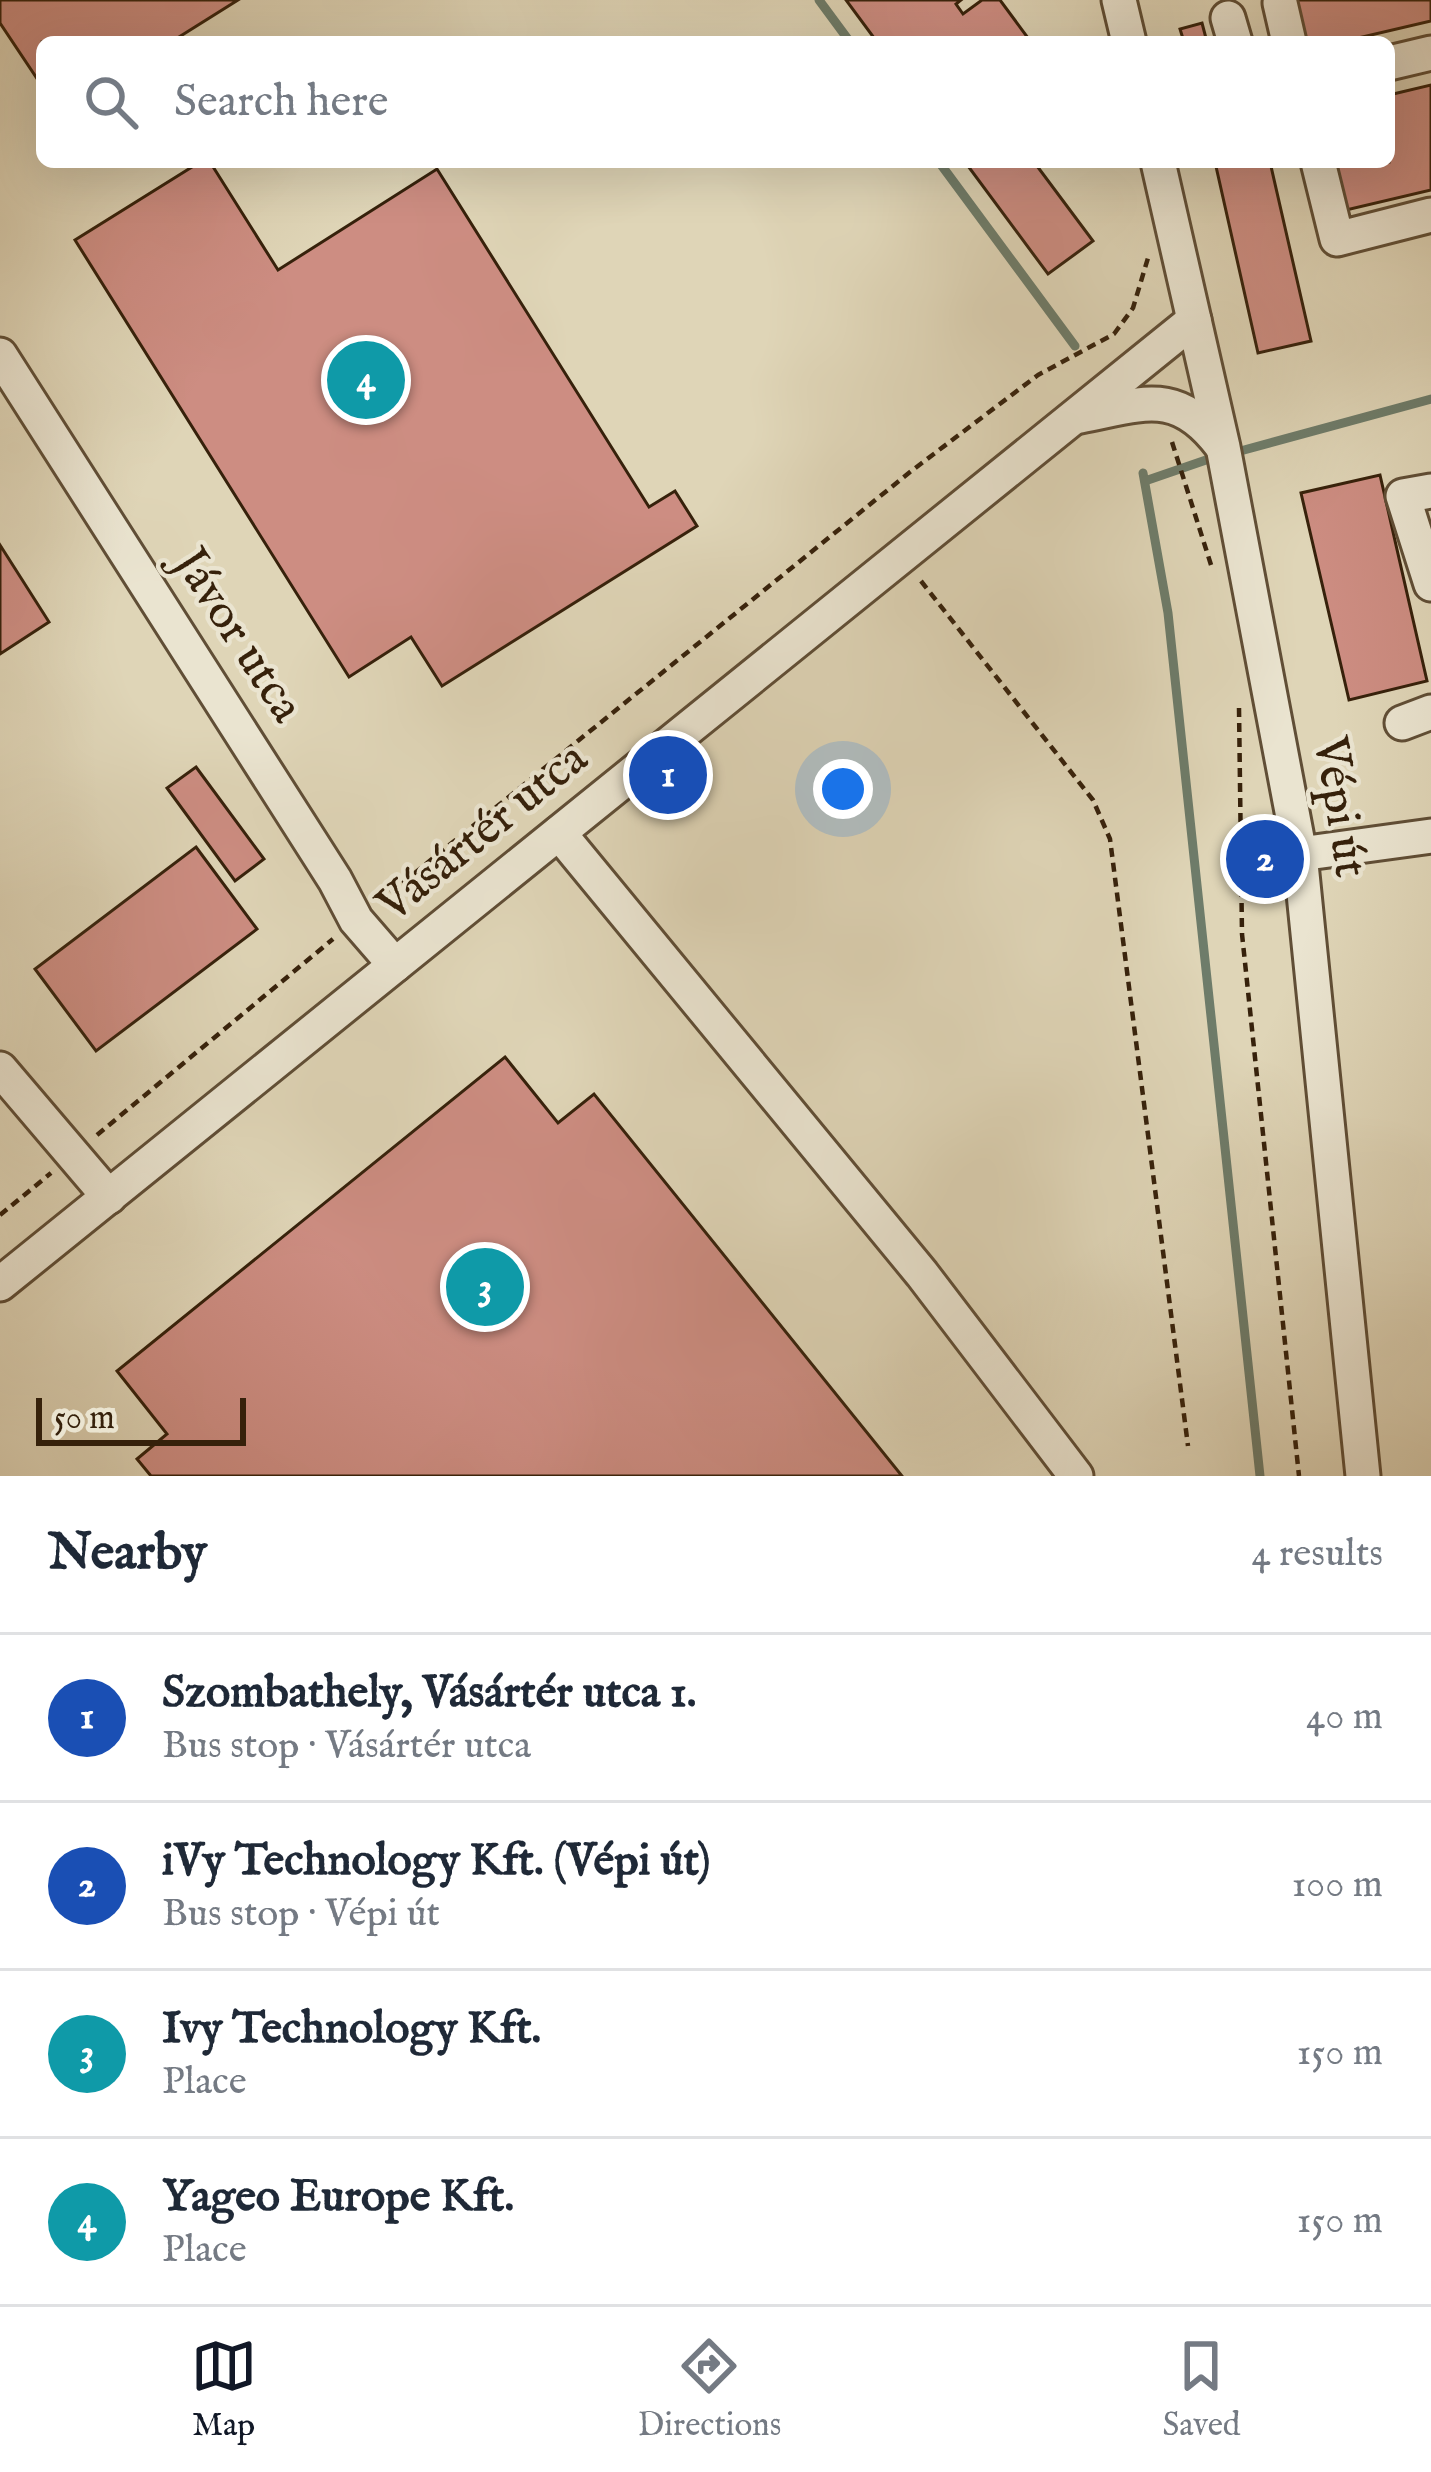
<!DOCTYPE html>
<html lang="en">
<head>
<meta charset="utf-8">
<style>
  body { margin:0; font-family:"IM FELL English",serif; background:#f6f6f7; color:#1f2937 }
  .scale { position:absolute; left:36px; bottom:30px; width:210px; box-sizing:border-box; padding-left:12px; border:6px solid #36210b; border-top:0; font-size:33px; line-height:42px; white-space:nowrap; color:#36210b; -webkit-text-stroke:9px #eae4d0; paint-order:stroke }
  .you { position:absolute; left:843px; top:789px; width:42px; height:42px; margin:-30px; border:9px solid #fff; border-radius:50%; background:#1a73e8; box-shadow:0 0 0 18px #1a73e833 }
  .badge { display:grid; place-items:center; width:78px; height:78px; border-radius:50%; background:#111827; color:#fff; font-size:39px; font-weight:700 }
  .pin { position:absolute; translate:-50% -50%; border:6px solid #fff; box-shadow:0 3px 12px #0006 }
  .list { margin:0; padding:0; list-style:none }
  h2 { display:flex; justify-content:space-between; align-items:center; height:156px; margin:0; padding:0 48px; font-size:51px }
  h2 small { font-size:39px; font-weight:400; color:#747a83 }
  .list li { display:grid; grid-template-columns:78px 1fr auto; gap:36px; align-items:center; box-sizing:border-box; height:168px; padding:0 48px; border-top:3px solid #e0e1e3 }
  .list b { display:block; font-size:45px; white-space:nowrap }
  .list p { margin:0; font-size:39px; white-space:nowrap; color:#747a83 }
  .list em { font-size:39px; font-style:normal; color:#747a83 }
  .icon { flex:none; width:66px; height:66px; fill:none; stroke:currentColor; stroke-width:2; stroke-linecap:round; stroke-linejoin:round }
  .map { position:relative; flex:none; width:1431px; height:1476px; overflow:hidden }
  .search { position:absolute; background:#fff; box-shadow:0 12px 48px #0002; left:36px; right:36px; top:36px; height:132px; display:flex; align-items:center; gap:30px; box-sizing:border-box; padding:0 42px; border-radius:18px; color:#747a83; font-size:45px }
  .sheet { height:828px; background:#fff }
  nav { display:flex; justify-content:space-around; align-items:center; box-sizing:border-box; height:168px; border-top:3px solid #e0e1e3; background:#fff; font-size:33px; color:#747a83 }
  nav a { display:grid; justify-items:center; gap:6px }
  nav .on { color:#111827 }
  .map>svg:first-child { display:block }
</style>
</head>
<body>
<div class="map">
<svg width="1431" height="1476" viewBox="0 0 1431 1476">
  <rect width="100%" height="100%" fill="#dfd5b7"/>
  <filter id="stains"><feTurbulence type="fractalNoise" baseFrequency=".00167" numOctaves="4"/><feColorMatrix values="0 0 0 0 .2 0 0 0 0 .09 0 0 0 0 .02 0 0 0 .5 -.17"/></filter>
  <radialGradient id="worn" r=".72"><stop offset=".6" stop-color="#630" stop-opacity="0"/><stop offset="1" stop-color="#630" stop-opacity=".3"/></radialGradient>
  <g fill="none" stroke-linecap="round" stroke-linejoin="round">
    <g stroke="#6e7c6a" stroke-width="9">
      <polyline points="819,0 850,42"/>
      <polyline points="939,162 1075,346"/>
      <polyline points="1244,450 1431,399"/>
      <polyline points="1143,473 1168,613 1260,1476"/>
      <polyline points="1145,481 1206,460"/>
    </g>
  </g>
  <g fill="#cd8d82" stroke="#36210b" stroke-width="3">
    <polygon points="0,0 238,0 171,42 42,42 42,86 0,23"/>
    <polygon points="846,0 961,0 956,4 963,14 982,0 1000,0 1031,42 877,42"/>
    <polygon points="1290,0 1431,0 1431,21 1341,42 1300,42"/>
    <polygon points="1202,23 1207,42 1184,42 1180,29"/>
    <polygon points="1431,85 1431,190 1342,211 1331,162 1389,162 1389,95"/>
    <polygon points="200,162 210,162 278,270 437,169 649,507 675,491 697,526 442,686 411,637 349,677 75,240"/>
    <polygon points="965,162 1042,162 1037,166 1093,241 1048,274"/>
    <polygon points="1215,162 1270,162 1311,341 1258,353"/>
    <polygon points="1380,475 1427,681 1349,700 1301,493"/>
    <polygon points="0,545 49,622 0,654"/>
    <polygon points="196,767 264,859 235,881 167,788"/>
    <polygon points="196,847 257,929 96,1051 35,969"/>
    <polygon points="505,1057 558,1123 594,1094 902,1476 151,1476 137,1459 167,1434 117,1371"/>
  </g>
  <g fill="none" stroke-linecap="round" stroke-linejoin="round">
    <defs>
      <g id="minor">
        <polyline points="1119,0 1129,42"/>
        <polyline points="1280,3 1289,42"/>
        <polyline points="1228,18 1235,42"/>
        <polyline points="1389,63 1431,53"/>
        <polyline points="1158,162 1223,447 1300,854 1363,1476"/>
        <polyline points="1318,162 1337,239 1431,215"/>
        <polyline points="0,355 335,880 356,920 395,965"/>
        <path d="M 1080,416 C 1143,404 1177,387 1221,445"/>
        <polyline points="1431,491 1403,496 1431,584"/>
        <polyline points="1402,723 1431,712"/>
        <polyline points="559,833 922,1274 1076,1476"/>
        <polyline points="1300,854 1431,836"/>
        <polyline points="0,1069 109,1197"/>
        <polyline points="0,1284 1194,320"/>
      </g>
    </defs>
    <use href="#minor" stroke="#604e36" stroke-width="39"/>
    <g stroke="#36210b" stroke-width="4.5" stroke-dasharray="9 6" stroke-linecap="butt">
      <polyline points="1172,442 1212,568"/>
      <polyline points="921,581 1093,800 1110,839 1188,1446"/>
      <polyline points="1239,708 1242,934 1299,1476"/>
      <polyline points="379,902 910,472 1038,375 1114,334 1133,308 1148,258"/>
      <polyline points="97,1135 333,939"/>
      <polyline points="0,1215 51,1173"/>
    </g>
    <use href="#minor" stroke="#eae4d0" stroke-width="33"/>
  </g>
  <g text-anchor="middle" dominant-baseline="central" stroke-width="9" stroke-linejoin="round" paint-order="stroke">
    <g font-size="48" fill="#36210b" stroke="#eae4d0">
      <text transform="translate(237 636) rotate(57)">Jávor utca</text>
      <text transform="translate(1339 807) rotate(81)">Vépi út</text>
      <text transform="translate(483 833) rotate(-39)">Vásártér utca</text>
    </g>
  </g>
  <rect width="100%" height="100%" filter="url(#stains)"/>
  <rect width="100%" height="100%" fill="url(#worn)"/>
</svg>
<div class="scale">50 m</div>
<div class="you"></div>
<div class="pin badge" style="left:668px;top:775px;background:#1a4fb4">1</div>
<div class="pin badge" style="left:1265px;top:859px;background:#1a4fb4">2</div>
<div class="pin badge" style="left:485px;top:1287px;background:#0f9aa8">3</div>
<div class="pin badge" style="left:366px;top:380px;background:#0f9aa8">4</div>
<div class="search"><svg class="icon" aria-label="search" viewBox="0 0 24 24"><circle cx="10" cy="10" r="6"/><path d="M15 15l6 6"/></svg>Search here</div>
</div>
<section class="sheet">
<h2>Nearby<small>4 results</small></h2>
<ul class="list">
<li><span class="badge" style="background:#1a4fb4">1</span><div><b>Szombathely, Vásártér utca 1.</b><p>Bus stop · Vásártér utca</p></div><em>40 m</em></li>
<li><span class="badge" style="background:#1a4fb4">2</span><div><b>iVy Technology Kft. (Vépi út)</b><p>Bus stop · Vépi út</p></div><em>100 m</em></li>
<li><span class="badge" style="background:#0f9aa8">3</span><div><b>Ivy Technology Kft.</b><p>Place</p></div><em>150 m</em></li>
<li><span class="badge" style="background:#0f9aa8">4</span><div><b>Yageo Europe Kft.</b><p>Place</p></div><em>150 m</em></li>
</ul>
</section>
<nav>
<a class="on"><svg class="icon" aria-label="map" viewBox="0 0 24 24"><path d="M3 6l6-2 6 2 6-2v14l-6 2-6-2-6 2zM9 4v14M15 6v14"/></svg>Map</a>
<a><svg class="icon" aria-label="directions" viewBox="0 0 24 24"><path d="M12 3l9 9-9 9-9-9zM9 14v-3h6M13 9l2 2-2 2"/></svg>Directions</a>
<a><svg class="icon" aria-label="saved" viewBox="0 0 24 24"><path d="M7 4h10v16l-5-4-5 4z"/></svg>Saved</a>
</nav>
</body>
</html>
